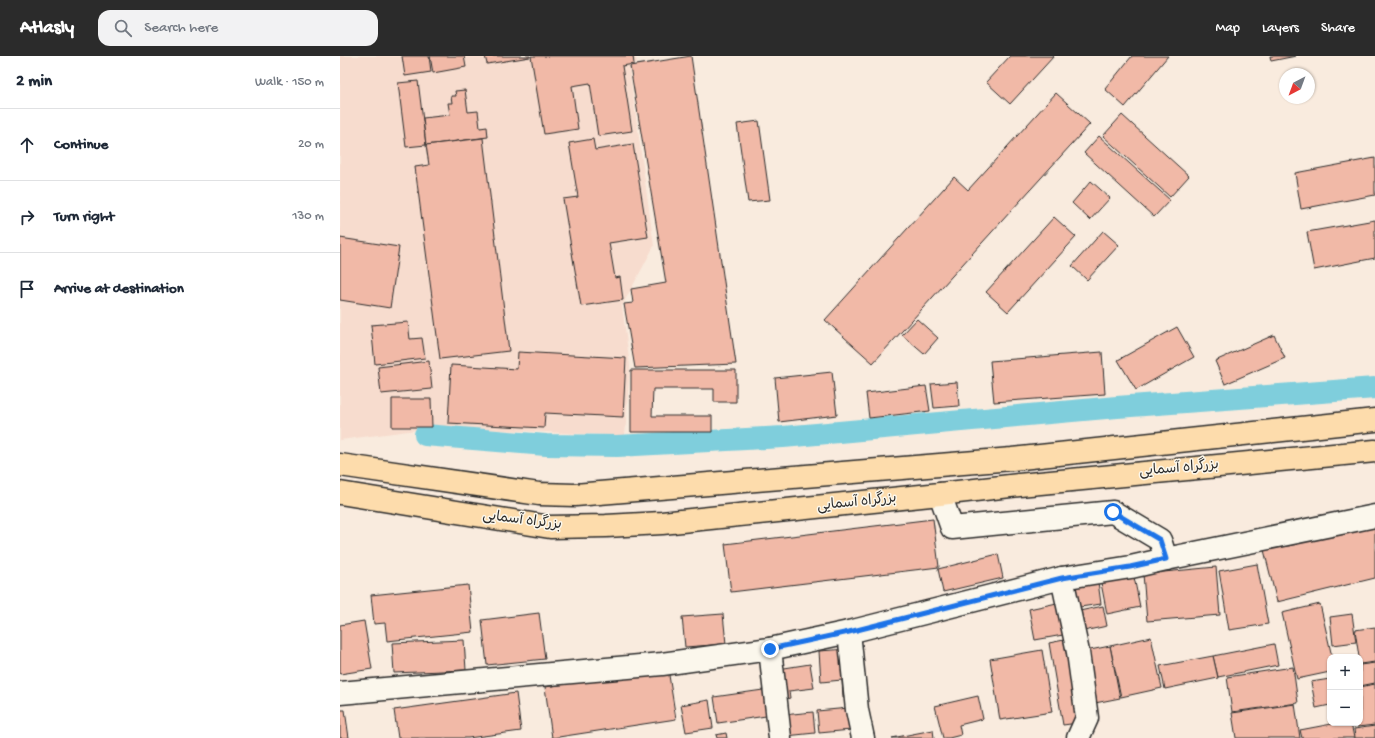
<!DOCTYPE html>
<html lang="en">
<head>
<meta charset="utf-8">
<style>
  body { margin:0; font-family:"Gochi Hand","Playpen Sans Arabic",sans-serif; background:#f2f2f3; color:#1f2937 }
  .controls { position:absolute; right:12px; bottom:12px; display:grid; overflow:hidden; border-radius:8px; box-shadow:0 1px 3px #0004 }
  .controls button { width:36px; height:36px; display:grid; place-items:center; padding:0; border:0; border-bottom:1px solid #e0e1e3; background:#fff; color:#1f2937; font:20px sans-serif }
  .compass { position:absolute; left:939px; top:12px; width:36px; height:36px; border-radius:50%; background:#fff; box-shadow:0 1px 3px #0004; rotate:221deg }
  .stop { position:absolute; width:12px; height:12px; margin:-9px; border:3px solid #1a73e8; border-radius:50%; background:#fff }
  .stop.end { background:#1a73e8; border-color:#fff; box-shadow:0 1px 4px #0008 }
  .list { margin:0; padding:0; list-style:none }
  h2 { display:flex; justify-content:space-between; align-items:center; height:52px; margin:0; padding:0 16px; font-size:17px }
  h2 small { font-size:13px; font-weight:400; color:#747a83 }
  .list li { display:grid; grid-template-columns:26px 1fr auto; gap:12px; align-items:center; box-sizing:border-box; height:72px; padding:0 16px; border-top:1px solid #e0e1e3 }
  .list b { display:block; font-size:15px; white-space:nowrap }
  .list em { font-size:13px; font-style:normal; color:#747a83 }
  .icon { flex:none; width:22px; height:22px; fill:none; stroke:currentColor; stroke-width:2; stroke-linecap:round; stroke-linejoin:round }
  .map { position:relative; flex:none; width:1035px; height:682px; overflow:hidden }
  header { display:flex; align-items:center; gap:24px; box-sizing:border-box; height:56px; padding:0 20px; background:#2b2b2b; color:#fff }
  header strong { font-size:19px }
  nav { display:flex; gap:22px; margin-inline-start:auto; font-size:14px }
  .search { width:280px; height:36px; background:#f2f2f3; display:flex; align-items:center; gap:10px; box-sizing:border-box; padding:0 14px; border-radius:12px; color:#747a83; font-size:15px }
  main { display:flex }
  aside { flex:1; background:#fff }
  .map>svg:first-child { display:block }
</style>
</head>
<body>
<header>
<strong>Atlasly</strong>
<div class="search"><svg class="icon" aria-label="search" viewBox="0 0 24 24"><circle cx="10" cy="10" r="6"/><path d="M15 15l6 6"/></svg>Search here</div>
<nav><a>Map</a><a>Layers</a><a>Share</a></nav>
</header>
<main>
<aside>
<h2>2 min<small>Walk · 150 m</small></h2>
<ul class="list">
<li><svg class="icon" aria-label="ahead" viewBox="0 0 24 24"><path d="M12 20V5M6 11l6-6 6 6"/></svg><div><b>Continue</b></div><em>20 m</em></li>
<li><svg class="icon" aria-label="right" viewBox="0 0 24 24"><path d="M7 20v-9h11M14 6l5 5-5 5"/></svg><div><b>Turn right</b></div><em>130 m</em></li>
<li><svg class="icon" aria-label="arrive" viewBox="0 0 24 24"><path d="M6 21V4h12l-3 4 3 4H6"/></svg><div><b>Arrive at destination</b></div></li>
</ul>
</aside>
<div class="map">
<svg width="1035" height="682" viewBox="0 0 1035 682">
  <rect width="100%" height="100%" fill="#f9ebde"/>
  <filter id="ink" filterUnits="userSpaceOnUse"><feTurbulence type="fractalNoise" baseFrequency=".025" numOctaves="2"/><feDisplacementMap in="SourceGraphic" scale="8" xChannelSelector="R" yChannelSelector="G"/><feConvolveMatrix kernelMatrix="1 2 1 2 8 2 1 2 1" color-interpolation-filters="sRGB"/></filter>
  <g filter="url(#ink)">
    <polygon fill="#f7dcce" points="0,0 295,0 297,6 294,8 289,10 314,190 282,250 290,310 285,380 99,371 0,384"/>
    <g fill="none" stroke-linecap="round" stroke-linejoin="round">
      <polyline stroke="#7fcedc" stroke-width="22" points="85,379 206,389 277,390 443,381 777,351 1035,332"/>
    </g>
    <g fill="#f1b9a7" stroke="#2b2b2b">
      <polygon points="62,0 89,0 91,16 65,20"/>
      <polygon points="90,0 124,0 126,11 93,17"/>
      <polygon points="145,0 190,0 190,1 147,8"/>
      <polygon points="191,0 293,0 294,8 282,10 292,75 258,80 250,27 232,30 238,73 204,78"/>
      <polygon points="351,0 396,308 295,312 284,248 293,247 291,233 326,227 290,10"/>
      <polygon points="670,0 714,0 670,48 646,26"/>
      <polygon points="792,0 828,0 785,51 765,33"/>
      <polygon points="930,0 956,0 931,5"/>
      <polygon points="78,25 86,89 66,91 58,27"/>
      <polygon points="125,34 128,56 138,55 140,72 147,71 148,81 86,89 83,62 110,59 108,47 112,47 111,40 116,40 115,35"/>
      <polygon points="716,37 750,68 533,307 485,264 614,121 628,134"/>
      <polygon points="782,59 849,120 830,141 763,80"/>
      <polygon points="419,65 430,144 408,146 397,68"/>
      <polygon points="759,80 830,144 814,161 744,97"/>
      <polygon points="143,82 169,295 100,303 75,111 89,109 86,89"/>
      <polygon points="253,83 255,94 293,88 308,181 269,187 275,222 280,221 283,244 241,250 223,143 238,141 229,87"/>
      <polygon points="1035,102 1035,139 961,153 955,117"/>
      <polygon points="751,125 770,142 750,164 732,147"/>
      <polygon points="714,161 736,181 668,256 646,236"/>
      <polygon points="1035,164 1035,202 974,214 967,176"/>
      <polygon points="763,175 779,189 747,224 732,210"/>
      <polygon points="0,182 59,191 50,252 0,244"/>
      <polygon points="577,263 598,282 584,298 562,279"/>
      <polygon points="68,266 70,283 82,282 85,302 35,308 31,269"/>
      <polygon points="837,271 854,301 796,334 778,304"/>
      <polygon points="934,279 945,302 885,328 875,305"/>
      <polygon points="178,296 286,302 283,361 205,357 204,372 108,367 111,309 177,313"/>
      <polygon points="762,296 765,338 654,346 650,305"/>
      <polygon points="89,305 92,333 41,338 38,311"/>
      <polygon points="291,314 396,314 396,346 374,346 374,333 313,333 312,360 372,360 372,376 291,376"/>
      <polygon points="492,316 497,359 439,366 435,322"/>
      <polygon points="617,326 619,350 594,352 591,328"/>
      <polygon points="586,330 590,355 529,362 526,337"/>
      <polygon points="52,343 91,343 92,371 52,371"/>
      <polygon points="593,463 599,511 391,536 385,488"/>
      <polygon points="1035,467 1035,522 937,546 924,494"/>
      <polygon points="658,498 663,522 603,536 598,513"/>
      <polygon points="917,508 928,568 889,574 879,515"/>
      <polygon points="876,511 880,559 807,565 803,518"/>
      <polygon points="794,521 800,551 767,558 761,527"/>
      <polygon points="758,526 761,548 733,552 730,530"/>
      <polygon points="128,529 133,576 47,585 45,567 34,568 31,539"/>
      <polygon points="717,547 723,579 695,584 689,553"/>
      <polygon points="980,548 992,601 990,601 990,616 957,623 942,557"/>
      <polygon points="763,550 767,570 739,576 735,556"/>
      <polygon points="199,557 205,603 147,609 142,564"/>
      <polygon points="383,558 386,588 345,591 342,561"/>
      <polygon points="1012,558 1016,586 993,589 990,561"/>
      <polygon points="24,565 32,613 0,618 0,569"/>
      <polygon points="1035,571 1035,606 1020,608 1015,574"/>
      <polygon points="811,581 822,632 781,641 770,590"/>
      <polygon points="124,584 126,614 54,617 52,587"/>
      <polygon points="724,584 738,667 723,669 709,587"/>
      <polygon points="934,588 938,609 878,621 873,600"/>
      <polygon points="770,590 780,642 750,648 740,596"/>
      <polygon points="508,593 511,641 503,642 502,624 481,626 479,595"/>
      <polygon points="702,594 712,656 660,664 650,603"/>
      <polygon points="873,600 878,622 825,633 820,610"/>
      <polygon points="1035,607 1035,627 1020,630 1020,609"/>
      <polygon points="470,608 474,632 449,635 450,642 442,644 438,613"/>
      <polygon points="953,611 958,647 892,656 887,621"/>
      <polygon points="328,613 336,663 212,682 205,631"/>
      <polygon points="990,623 990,649 976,652 971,626"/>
      <polygon points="1035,628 1035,669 1017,671 1017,667 1020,667 1020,631"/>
      <polygon points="430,633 433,659 378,667 374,641"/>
      <polygon points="176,637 181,675 128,682 58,682 54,654"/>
      <polygon points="638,640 643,663 619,669 621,679 609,682 603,682 595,650"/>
      <polygon points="369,644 373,672 346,676 341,649"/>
      <polygon points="955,648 960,682 896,682 892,657"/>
      <polygon points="509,652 511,674 479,677 477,655"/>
      <polygon points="0,654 5,654 9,682 0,682"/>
      <polygon points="473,656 475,677 446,680 443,659"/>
      <polygon points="997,667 1011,667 1014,682 962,682 960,674"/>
      <polygon points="1035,670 1035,682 1015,682 1014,673"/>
      <polygon points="593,674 594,682 552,682"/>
      <polygon points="386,677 387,682 377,682 376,679"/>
    </g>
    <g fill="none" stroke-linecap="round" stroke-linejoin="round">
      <defs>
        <g id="street">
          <polyline points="826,503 1035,460"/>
          <polyline points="722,522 738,596 747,662 738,682"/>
          <polyline points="509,576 517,654 523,682"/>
          <polyline points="430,593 440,682"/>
          <polyline points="0,637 322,608 430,593 509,576 722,522 791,511 826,503 820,484 773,456 612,472 600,438"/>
        </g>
        <g id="highway">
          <polyline points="0,409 199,438 235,439 672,403 1035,364"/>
          <polyline points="0,437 210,471 266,470 322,467 600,438 679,429 1035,395"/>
        </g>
      </defs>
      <use href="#street" stroke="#2b2b2b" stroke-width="25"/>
      <use href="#highway" stroke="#2b2b2b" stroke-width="25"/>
      <use href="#street" stroke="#fbf7ec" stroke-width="22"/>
      <use href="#highway" stroke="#fddcac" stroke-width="22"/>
    </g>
  </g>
  <g fill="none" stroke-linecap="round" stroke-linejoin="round" filter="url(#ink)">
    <polyline stroke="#1a73e8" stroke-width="5" points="430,593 509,576 722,522 790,511 826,503 820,484 773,456"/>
  </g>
  <g text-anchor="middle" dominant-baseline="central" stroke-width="3" stroke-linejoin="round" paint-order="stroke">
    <g font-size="14" fill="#2b2b2b" stroke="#fbf7ec">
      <text transform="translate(839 413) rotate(-5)">بزرگراه آسمایی</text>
      <text transform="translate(517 447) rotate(-6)">بزرگراه آسمایی</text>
      <text transform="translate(182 465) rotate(7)">بزرگراه آسمایی</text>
    </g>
  </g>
</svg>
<div class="controls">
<button>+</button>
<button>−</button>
</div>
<svg class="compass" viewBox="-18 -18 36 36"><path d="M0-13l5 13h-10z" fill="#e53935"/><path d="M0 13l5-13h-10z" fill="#747a83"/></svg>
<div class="stop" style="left:773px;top:456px"></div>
<div class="stop end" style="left:430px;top:593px"></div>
</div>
</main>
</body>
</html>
